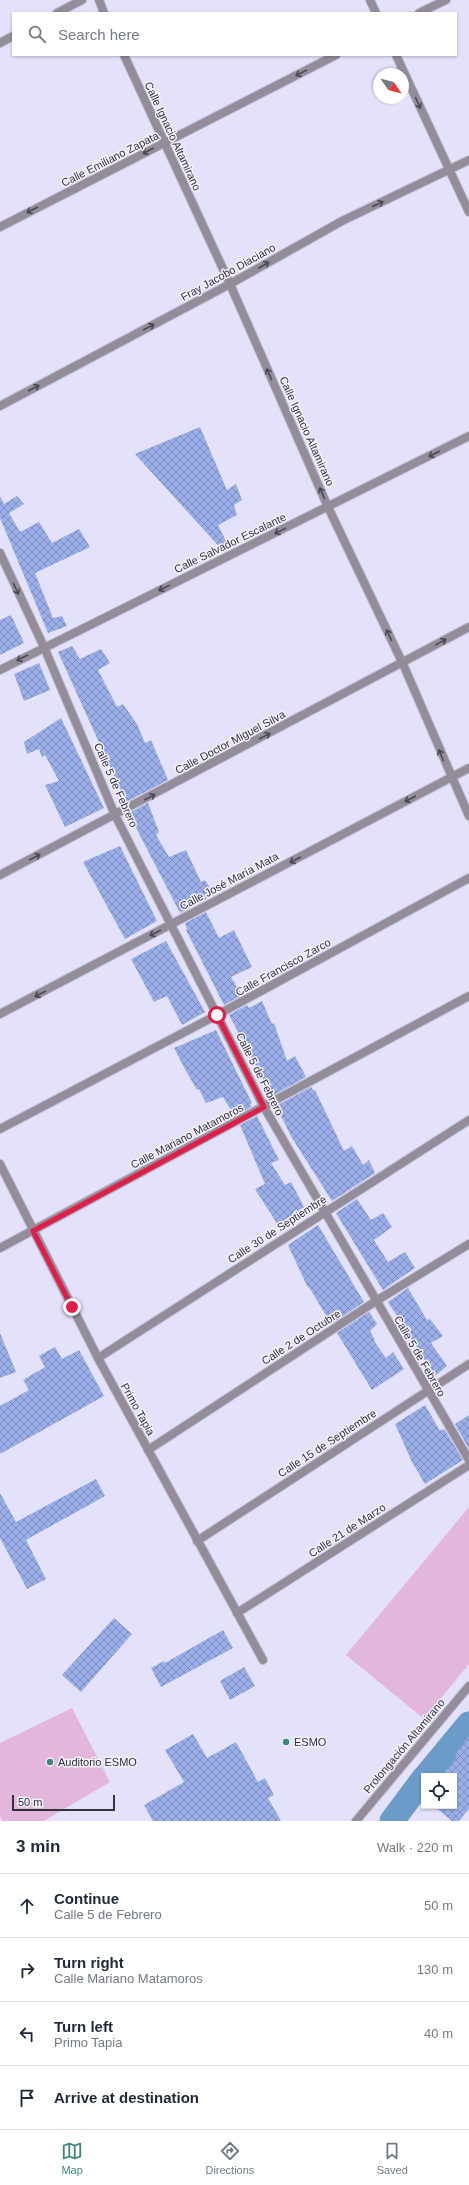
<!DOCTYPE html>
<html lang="en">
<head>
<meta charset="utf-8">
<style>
  body { margin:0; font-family:Helvetica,sans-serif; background:#f2f2f3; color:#1f2937 }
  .controls { position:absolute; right:12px; bottom:12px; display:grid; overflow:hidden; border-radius:0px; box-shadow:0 1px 3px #0004 }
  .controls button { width:36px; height:36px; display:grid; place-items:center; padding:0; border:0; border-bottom:1px solid #e0e1e3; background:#fff; color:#1f2937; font:20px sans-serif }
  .compass { position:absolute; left:373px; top:68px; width:36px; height:36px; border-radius:50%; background:#fff; box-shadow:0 1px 3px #0004; rotate:125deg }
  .scale { position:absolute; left:12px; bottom:10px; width:103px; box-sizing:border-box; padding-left:4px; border:2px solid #33313d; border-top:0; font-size:11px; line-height:14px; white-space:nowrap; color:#33313d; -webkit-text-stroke:3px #f2f1fd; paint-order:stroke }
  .stop { position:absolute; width:12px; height:12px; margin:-9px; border:3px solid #e11d48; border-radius:50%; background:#fff }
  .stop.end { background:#e11d48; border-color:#fff; box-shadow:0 1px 4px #0008 }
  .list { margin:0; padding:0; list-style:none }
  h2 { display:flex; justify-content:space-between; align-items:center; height:52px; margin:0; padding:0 16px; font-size:17px }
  h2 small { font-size:13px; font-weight:400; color:#747a83 }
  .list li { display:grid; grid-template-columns:26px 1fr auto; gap:12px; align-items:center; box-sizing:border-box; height:64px; padding:0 16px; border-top:1px solid #e0e1e3 }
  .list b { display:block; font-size:15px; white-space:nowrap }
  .list p { margin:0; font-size:13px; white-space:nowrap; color:#747a83 }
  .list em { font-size:13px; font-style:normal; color:#747a83 }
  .icon { flex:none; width:22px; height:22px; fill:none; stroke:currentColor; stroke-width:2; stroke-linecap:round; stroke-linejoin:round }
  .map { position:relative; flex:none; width:469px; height:1821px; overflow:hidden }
  .search { position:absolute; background:#fff; box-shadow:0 1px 3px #0004; left:12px; right:12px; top:12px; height:44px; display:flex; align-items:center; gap:10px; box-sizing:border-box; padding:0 14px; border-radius:0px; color:#747a83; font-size:15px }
  .sheet { height:308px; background:#fff }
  nav { display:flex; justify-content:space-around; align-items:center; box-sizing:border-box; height:56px; border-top:1px solid #e0e1e3; background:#fff; font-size:11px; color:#747a83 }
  nav a { display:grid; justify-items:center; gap:2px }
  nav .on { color:#40867e }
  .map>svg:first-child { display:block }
</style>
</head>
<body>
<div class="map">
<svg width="469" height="1821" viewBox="0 0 469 1821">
  <defs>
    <pattern id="building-cross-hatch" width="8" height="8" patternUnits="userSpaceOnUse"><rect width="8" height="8" fill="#9aafe9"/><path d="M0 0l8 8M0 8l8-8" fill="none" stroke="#7e8fbe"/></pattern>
  </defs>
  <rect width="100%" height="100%" fill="#e4e2fb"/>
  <g fill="#e3b7dc">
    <polygon points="469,1507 469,1664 424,1719 346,1655"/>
    <polygon points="72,1708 110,1782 44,1821 2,1821 0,1816 0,1743"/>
  </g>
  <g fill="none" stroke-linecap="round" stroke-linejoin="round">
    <g stroke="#6a9bc9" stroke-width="25">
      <polyline points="426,1776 469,1724"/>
      <polyline points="392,1821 424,1778"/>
    </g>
  </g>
  <g fill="url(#building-cross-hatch)">
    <polygon points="200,427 227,490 236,484 242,500 234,505 237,515 218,525 230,549 224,552 135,454"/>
    <polygon points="0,496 4,504 17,496 24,504 9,513 20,532 39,522 52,543 79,529 90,547 35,573 53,618 62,616 67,626 48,633 0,518"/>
    <polygon points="11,615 24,643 0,655 0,620"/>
    <polygon points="72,646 80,659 101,649 110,663 98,670 117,707 123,704 137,724 145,743 151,740 168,780 126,802 58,652"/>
    <polygon points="39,663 50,690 24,701 14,674"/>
    <polygon points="61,718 104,808 65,827 45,785 59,781 45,755 42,757 39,749 27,754 24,742"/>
    <polygon points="148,803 159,832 156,835 169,857 186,850 201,882 205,880 214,894 180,913 131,818 133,817 131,812"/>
    <polygon points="120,846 157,921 125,939 83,862"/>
    <polygon points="206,912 219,938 234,930 252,967 231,977 242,995 224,1005 186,930 187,929 185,923"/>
    <polygon points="166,941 205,1012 182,1025 167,996 154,1002 131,959"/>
    <polygon points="262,1001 272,1024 274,1023 287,1061 295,1056 306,1077 272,1096 229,1015 247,1005 249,1008"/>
    <polygon points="216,1030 252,1103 250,1104 251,1107 236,1115 235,1111 232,1112 223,1097 206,1103 199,1089 197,1090 186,1071 174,1048"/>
    <polygon points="311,1087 314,1091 315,1090 344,1151 352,1146 363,1165 369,1160 375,1173 332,1201 292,1138 276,1106"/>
    <polygon points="257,1116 279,1160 271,1163 285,1185 291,1182 304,1207 278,1225 255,1189 265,1184 240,1125"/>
    <polygon points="357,1199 371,1220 383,1213 392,1227 374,1240 388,1262 405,1252 415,1268 383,1290 336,1213"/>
    <polygon points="318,1225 364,1302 331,1324 309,1287 308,1288 288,1245"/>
    <polygon points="408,1288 427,1320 430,1319 443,1336 431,1343 447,1366 435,1376 388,1302"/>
    <polygon points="369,1312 377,1324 370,1331 375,1340 374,1341 386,1358 393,1352 404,1369 372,1390 337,1333"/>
    <polygon points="0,1333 16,1372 0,1378"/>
    <polygon points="55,1347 62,1359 79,1350 104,1396 0,1454 0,1406 29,1390 23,1380 45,1367 39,1356"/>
    <polygon points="425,1405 440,1431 444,1429 445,1430 463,1460 425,1484 412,1462 395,1424"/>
    <polygon points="469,1415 469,1449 455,1424"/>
    <polygon points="96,1479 105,1496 26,1540 46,1579 27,1589 0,1538 0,1493 16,1522"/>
    <polygon points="114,1618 132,1634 81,1692 62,1675"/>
    <polygon points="223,1630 233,1648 161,1687 151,1668 164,1661 165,1663"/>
    <polygon points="244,1667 255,1686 230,1700 220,1681"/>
    <polygon points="193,1734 207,1758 236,1742 258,1782 265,1778 274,1795 268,1798 281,1821 153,1821 144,1805 184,1782 165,1750"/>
    <polygon points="469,1736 469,1809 459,1821 452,1821 434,1806 454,1806 454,1776 442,1776 457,1757 455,1754"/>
  </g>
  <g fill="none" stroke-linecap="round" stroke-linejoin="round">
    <defs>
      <g id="street">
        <polyline points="99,0 104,13"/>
        <polyline points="370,0 376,13"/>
        <polyline points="57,13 82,0"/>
        <polyline points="419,13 446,0"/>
        <polyline points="0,43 13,36"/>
        <polyline points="124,55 230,284 328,507 403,664 469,816"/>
        <polyline points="396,55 469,212"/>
        <polyline points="0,227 336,55"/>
        <polyline points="0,406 230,284 342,221 469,160"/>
        <polyline points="0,553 44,647 115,815 264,1107 469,1460"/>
        <polyline points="0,670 469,436"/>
        <polyline points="0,875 469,627"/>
        <polyline points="0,1014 469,768"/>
        <polyline points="0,1129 217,1015 469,878"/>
        <polyline points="0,1164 98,1358 263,1660"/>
        <polyline points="0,1248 469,996"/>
        <polyline points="98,1358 469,1120"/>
        <polyline points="148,1450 376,1301 469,1244"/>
        <polyline points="197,1541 469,1364"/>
        <polyline points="237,1613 469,1465"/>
        <polyline points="356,1821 469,1686"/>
      </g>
    </defs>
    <use href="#street" stroke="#c1bfd5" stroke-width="10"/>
    <use href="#street" stroke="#948d99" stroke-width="8"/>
  </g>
  <defs><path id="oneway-shaft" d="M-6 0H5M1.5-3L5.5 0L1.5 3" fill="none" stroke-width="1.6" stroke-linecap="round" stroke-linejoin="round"/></defs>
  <g stroke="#4b4854">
    <use href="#oneway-shaft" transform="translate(301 73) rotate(153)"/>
    <use href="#oneway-shaft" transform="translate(418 103) rotate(66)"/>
    <use href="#oneway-shaft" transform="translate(148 151) rotate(153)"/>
    <use href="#oneway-shaft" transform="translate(378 204) rotate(-25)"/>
    <use href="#oneway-shaft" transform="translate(32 210) rotate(153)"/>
    <use href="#oneway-shaft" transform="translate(264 265) rotate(-30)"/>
    <use href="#oneway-shaft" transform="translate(149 327) rotate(-28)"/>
    <use href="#oneway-shaft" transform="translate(269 374) rotate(-114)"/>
    <use href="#oneway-shaft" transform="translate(34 388) rotate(-28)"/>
    <use href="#oneway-shaft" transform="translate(434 454) rotate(153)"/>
    <use href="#oneway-shaft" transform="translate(322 493) rotate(-114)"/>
    <use href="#oneway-shaft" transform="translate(280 531) rotate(154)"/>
    <use href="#oneway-shaft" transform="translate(164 588) rotate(154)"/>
    <use href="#oneway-shaft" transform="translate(16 589) rotate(65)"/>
    <use href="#oneway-shaft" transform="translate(389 635) rotate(-115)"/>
    <use href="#oneway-shaft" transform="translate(441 642) rotate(-29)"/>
    <use href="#oneway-shaft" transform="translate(22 658) rotate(153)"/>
    <use href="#oneway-shaft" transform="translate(265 736) rotate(-28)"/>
    <use href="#oneway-shaft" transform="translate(441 755) rotate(-113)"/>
    <use href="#oneway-shaft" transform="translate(150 797) rotate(-28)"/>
    <use href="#oneway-shaft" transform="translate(410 799) rotate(152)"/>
    <use href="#oneway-shaft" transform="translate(35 857) rotate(-28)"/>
    <use href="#oneway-shaft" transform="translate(295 860) rotate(152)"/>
    <use href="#oneway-shaft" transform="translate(155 933) rotate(152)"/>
    <use href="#oneway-shaft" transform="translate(40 994) rotate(152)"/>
  </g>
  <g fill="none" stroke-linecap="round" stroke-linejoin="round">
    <polyline stroke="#e11d48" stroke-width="5" points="72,1307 33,1231 264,1107 217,1015"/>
  </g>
  <g fill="#40867e" stroke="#f2f1fd" stroke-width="1.5">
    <circle cx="286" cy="1742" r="4"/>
    <circle cx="50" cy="1762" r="4"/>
  </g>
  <g text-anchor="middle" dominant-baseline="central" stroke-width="3" stroke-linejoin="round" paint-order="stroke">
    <g font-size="11" fill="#33313d" stroke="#f2f1fd">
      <text transform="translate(173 136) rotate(65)">Calle Ignacio Altamirano</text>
      <text transform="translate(110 159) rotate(-27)">Calle Emiliano Zapata</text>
      <text transform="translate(228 272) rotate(-29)">Fray Jacobo Diaciano</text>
      <text transform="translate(307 431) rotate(66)">Calle Ignacio Altamirano</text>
      <text transform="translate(230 543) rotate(-26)">Calle Salvador Escalante</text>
      <text transform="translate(230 742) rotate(-28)">Calle Doctor Miguel Silva</text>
      <text transform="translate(116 785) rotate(66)">Calle 5 de Febrero</text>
      <text transform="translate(229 881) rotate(-28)">Calle José María Mata</text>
      <text transform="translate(283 967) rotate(-29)">Calle Francisco Zarco</text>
      <text transform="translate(260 1074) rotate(63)">Calle 5 de Febrero</text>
      <text transform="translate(187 1136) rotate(-28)">Calle Mariano Matamoros</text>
      <text transform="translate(277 1229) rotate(-33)">Calle 30 de Septiembre</text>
      <text transform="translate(301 1337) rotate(-33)">Calle 2 de Octubre</text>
      <text transform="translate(420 1356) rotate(60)">Calle 5 de Febrero</text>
      <text transform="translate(138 1409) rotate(61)">Primo Tapia</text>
      <text transform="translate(327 1443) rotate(-33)">Calle 15 de Septiembre</text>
      <text transform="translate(347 1530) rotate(-33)">Calle 21 de Marzo</text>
      <text transform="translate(404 1746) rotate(-50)">Prolongación Altamirano</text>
    </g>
    <g font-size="11" fill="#33313d" stroke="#f2f1fd" text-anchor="start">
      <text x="294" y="1742">ESMO</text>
      <text x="58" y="1762">Auditorio ESMO</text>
    </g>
  </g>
</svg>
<div class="controls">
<button><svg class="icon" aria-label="locate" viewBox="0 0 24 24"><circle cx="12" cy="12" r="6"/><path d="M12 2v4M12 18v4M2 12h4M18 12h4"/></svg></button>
</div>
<svg class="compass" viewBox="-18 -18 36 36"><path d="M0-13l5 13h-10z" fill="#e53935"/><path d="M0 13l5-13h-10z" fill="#747a83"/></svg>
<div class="scale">50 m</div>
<div class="stop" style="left:217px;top:1015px"></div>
<div class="stop end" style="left:72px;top:1307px"></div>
<div class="search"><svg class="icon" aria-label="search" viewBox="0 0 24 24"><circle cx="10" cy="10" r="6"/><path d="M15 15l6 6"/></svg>Search here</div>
</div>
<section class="sheet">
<h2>3 min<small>Walk · 220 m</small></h2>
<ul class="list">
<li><svg class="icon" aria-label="ahead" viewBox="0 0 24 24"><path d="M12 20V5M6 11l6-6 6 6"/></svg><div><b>Continue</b><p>Calle 5 de Febrero</p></div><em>50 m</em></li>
<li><svg class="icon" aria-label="right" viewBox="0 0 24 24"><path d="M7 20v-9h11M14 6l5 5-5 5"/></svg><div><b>Turn right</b><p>Calle Mariano Matamoros</p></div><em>130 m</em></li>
<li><svg class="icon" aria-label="left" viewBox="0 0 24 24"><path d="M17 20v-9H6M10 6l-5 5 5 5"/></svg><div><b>Turn left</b><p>Primo Tapia</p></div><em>40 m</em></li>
<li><svg class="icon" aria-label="arrive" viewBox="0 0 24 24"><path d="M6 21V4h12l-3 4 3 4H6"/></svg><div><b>Arrive at destination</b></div></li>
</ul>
</section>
<nav>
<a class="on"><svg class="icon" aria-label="map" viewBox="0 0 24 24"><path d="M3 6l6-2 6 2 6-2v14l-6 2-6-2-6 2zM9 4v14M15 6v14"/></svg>Map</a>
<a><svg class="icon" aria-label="directions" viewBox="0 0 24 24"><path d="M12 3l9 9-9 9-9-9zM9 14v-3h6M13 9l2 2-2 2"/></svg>Directions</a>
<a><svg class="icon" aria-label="saved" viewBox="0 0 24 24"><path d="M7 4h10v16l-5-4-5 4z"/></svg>Saved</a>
</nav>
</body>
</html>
